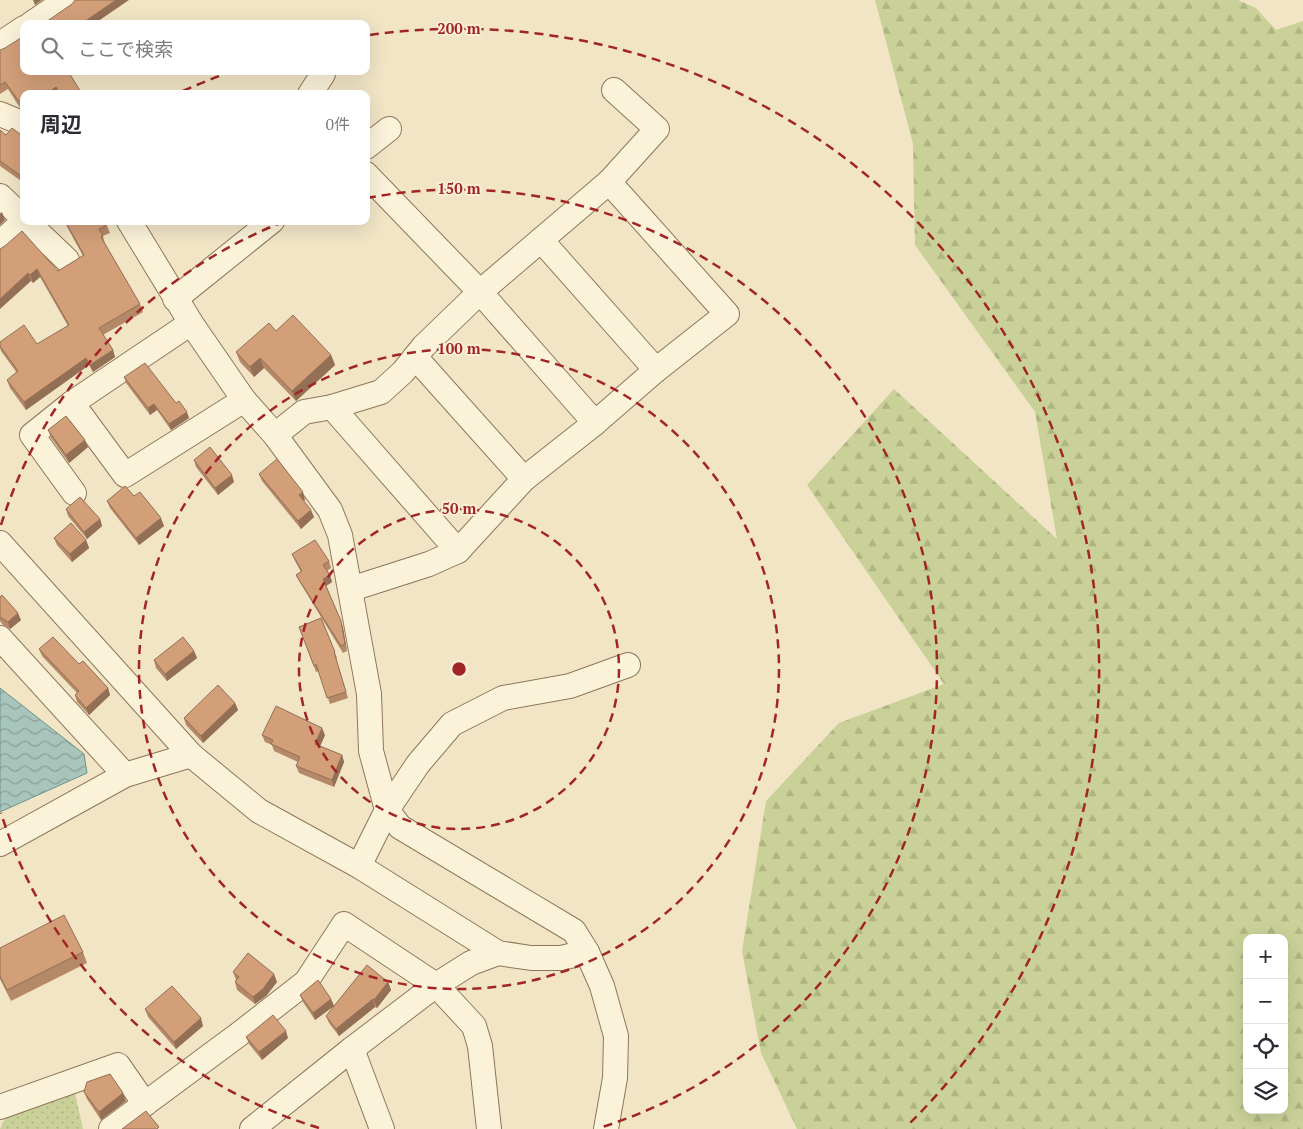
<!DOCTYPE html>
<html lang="ja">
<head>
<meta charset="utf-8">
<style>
  body { margin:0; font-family:"PT Serif","Noto Sans JP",serif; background:#f7f7f7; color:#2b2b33 }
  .controls { position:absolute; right:15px; bottom:15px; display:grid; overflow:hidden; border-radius:10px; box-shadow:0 5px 20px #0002 }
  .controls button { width:45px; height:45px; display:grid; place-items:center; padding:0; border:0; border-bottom:1px solid #e1e1e2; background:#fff; color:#2b2b33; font:25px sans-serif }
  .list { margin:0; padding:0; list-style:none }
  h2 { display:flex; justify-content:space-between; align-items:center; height:65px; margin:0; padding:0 20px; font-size:21px }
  h2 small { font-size:16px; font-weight:400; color:#7c7c81 }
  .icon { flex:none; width:28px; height:28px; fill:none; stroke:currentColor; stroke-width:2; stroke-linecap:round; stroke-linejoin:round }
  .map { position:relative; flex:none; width:1303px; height:1129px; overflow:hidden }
  .search { position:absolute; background:#fff; box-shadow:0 5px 20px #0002; left:20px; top:20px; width:350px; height:55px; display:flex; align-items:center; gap:12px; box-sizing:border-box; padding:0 18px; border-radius:10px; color:#7c7c81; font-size:19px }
  .panel { position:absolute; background:#fff; box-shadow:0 5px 20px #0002; left:20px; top:90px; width:350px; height:135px; border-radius:10px }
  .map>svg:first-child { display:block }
</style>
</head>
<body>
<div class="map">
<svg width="1303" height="1129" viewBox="0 0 1303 1129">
  <defs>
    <pattern id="grass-dots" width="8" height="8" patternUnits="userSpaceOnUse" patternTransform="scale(1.25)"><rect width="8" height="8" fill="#cad198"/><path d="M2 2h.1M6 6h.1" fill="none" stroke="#afb483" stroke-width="1.8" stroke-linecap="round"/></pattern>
    <pattern id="forest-firs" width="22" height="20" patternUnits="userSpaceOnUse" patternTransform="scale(1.25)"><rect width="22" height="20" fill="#cad198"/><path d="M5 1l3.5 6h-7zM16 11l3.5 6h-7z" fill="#afb483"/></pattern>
    <pattern id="water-waves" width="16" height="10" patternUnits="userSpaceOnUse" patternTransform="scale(1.25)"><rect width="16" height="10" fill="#a8c5bc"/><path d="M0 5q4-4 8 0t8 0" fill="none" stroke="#8aa098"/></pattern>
  </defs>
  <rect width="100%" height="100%" fill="#f1e5c6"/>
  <polygon fill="url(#grass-dots)" points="74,1089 83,1129 0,1129 9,1110"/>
  <path fill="url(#forest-firs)" fill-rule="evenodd" d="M 875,0 L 1238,0 L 1256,8 L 1276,30 L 1303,21 L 1303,1129 L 797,1129 L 761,1053 L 742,951 L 766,801 L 839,723 L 944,684 L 807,485 L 894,389 L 1057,539 L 1035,412 L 915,245 L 913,144 ZM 1247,938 L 1284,938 L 1284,1110 L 1247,1110 Z"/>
  <polygon fill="url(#water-waves)" stroke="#6d948b" points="0,688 84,754 87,773 0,812"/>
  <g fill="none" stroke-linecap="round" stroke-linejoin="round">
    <defs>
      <g id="minor">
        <polyline points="31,24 66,0"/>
        <polyline points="0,44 24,28"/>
        <polyline points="310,94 323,74"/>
        <polyline points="0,114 24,124"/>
        <polyline points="366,147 389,129"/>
        <polyline points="366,174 480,292 595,423"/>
        <polyline points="609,182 657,129 614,90"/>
        <polyline points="0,196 24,219"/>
        <polyline points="26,221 67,260"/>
        <polyline points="129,221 191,323 244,400 275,435 330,510 340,535 369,694 371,751 387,810 400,827 574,931 587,952 602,986 616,1036 615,1078 606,1129"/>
        <polyline points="541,240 656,370"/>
        <polyline points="0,243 24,221"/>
        <polyline points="175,299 272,221"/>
        <polyline points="415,357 524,479"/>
        <polyline points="72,403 125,475 244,400"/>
        <polyline points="332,407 458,551"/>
        <polyline points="275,435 304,412 332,407 381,392 403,372 424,346 480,292 609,182 727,314 656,370 595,423 524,479 458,551 429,564 351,589"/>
        <polyline points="74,493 32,435 72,403 191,323"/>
        <polyline points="0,543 191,755 259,811 359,866 498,953 531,958 561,958 587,952"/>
        <polyline points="0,638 125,775"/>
        <polyline points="0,844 125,775 191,755"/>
        <polyline points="359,866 387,810 418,764 452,724 503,698 570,686 628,665"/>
        <polyline points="352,1049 382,1129"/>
        <polyline points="0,1107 118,1065 145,1104"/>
        <polyline points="111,1129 238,1035 306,982 344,924 436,985 474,1026 480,1046 489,1129"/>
        <polyline points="252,1129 352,1049 436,985 471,963 498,953"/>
      </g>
    </defs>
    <use href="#minor" stroke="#8f765a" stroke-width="26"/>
    <use href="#minor" stroke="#fbf2da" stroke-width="24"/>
  </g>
  <g fill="#b58968">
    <polygon points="0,50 82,94 24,94 24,109 20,108 8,89 0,94"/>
    <polygon points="0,130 6,135 24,137 24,183 0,166"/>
    <polygon points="64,221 105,221 110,233 103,236 105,244 140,304 143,312 103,335 113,350 115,357 93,372 89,365 26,410 10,388 7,380 17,373 1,351 0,348 0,342 37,344 68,326 40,277 33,283 0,249 58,271 83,256"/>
    <polygon points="276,331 331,355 335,365 296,401 264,368 254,377 240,362 236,352"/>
    <polygon points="124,377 176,403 189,418 171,430 157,410 150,415 126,383"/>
    <polygon points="48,430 88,447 69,463 51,438"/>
    <polygon points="194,460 234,482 218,495 196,467"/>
    <polygon points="259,474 305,500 304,501 314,517 301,529 262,481"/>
    <polygon points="134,496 164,526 139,545 110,508 107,501"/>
    <polygon points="66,509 100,519 102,526 87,539 68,516"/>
    <polygon points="54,538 86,540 89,548 72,562 57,545"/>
    <polygon points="292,554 329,561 331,568 327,571 330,575 332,582 326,586 343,628 347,651 343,653 299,581 296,575 301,572 295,561"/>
    <polygon points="0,597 21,620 10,629 3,625 0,621"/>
    <polygon points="321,618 337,658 336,659 348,698 330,704 319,671 316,672 299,627"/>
    <polygon points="39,649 79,664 108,688 110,695 89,715 77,702 75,695 77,693 42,656"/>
    <polygon points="194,651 197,658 167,681 156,668 154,660"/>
    <polygon points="235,703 238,710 203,743 186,725 184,718"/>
    <polygon points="262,735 325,735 320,746 342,755 344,762 334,787 299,773 296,766 298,762 274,751 272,745 265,742"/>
    <polygon points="0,948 83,952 87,963 11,1001 0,979"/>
    <polygon points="233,972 277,982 266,996 255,1004 237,990 235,982 236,980"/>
    <polygon points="388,982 391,990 377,1008 375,1007 339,1036 329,1023 326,1016"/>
    <polygon points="300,995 331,999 334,1006 315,1020 303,1002"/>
    <polygon points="145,1009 203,1026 176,1049 148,1017"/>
    <polygon points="246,1037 288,1038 262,1060 249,1044"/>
    <polygon points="84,1092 126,1101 101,1120 87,1099"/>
  </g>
  <g fill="#936f55">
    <polygon points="33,0 42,0 35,5"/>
    <polygon points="116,0 129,0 94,24 81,24"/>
    <polygon points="56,87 59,94 46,94"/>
    <polygon points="2,212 5,220 0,225 0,214"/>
    <polygon points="37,269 40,277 33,283 30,275"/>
    <polygon points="28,273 31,281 0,309 0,299"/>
    <polygon points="113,350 115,357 93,372 90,365"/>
    <polygon points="331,355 335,365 296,401 292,391"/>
    <polygon points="86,358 89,365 26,410 24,402"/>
    <polygon points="260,358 264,368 254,377 250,367"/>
    <polygon points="154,404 157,410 150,415 148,408"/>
    <polygon points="187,412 189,418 171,430 169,424"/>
    <polygon points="85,440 88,447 69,463 66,455"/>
    <polygon points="232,475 234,482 218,495 215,488"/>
    <polygon points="303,492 305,500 302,502 299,495"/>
    <polygon points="311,510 314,517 301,529 298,521"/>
    <polygon points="161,518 164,526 139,545 136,538"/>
    <polygon points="100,519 102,526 87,539 84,532"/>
    <polygon points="86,540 89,548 72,562 70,554"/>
    <polygon points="330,575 332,582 326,586 323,579"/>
    <polygon points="18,613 21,620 10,629 8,622"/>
    <polygon points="341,621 343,628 347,651 345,644"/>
    <polygon points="194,651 197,658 167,681 165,674"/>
    <polygon points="108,688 110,695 89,715 86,708"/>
    <polygon points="235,703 238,710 203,743 201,736"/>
    <polygon points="322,728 325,735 318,751 315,744"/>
    <polygon points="342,755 344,762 334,787 332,780"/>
    <polygon points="274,974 277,982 266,996 255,1004 253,997"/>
    <polygon points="388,982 391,990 377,1008 374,1000"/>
    <polygon points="331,999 334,1006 315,1020 313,1013"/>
    <polygon points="373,999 375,1007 339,1036 336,1029"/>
    <polygon points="201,1018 203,1026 176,1049 174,1042"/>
    <polygon points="286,1031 288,1038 262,1060 259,1052"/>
    <polygon points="123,1093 126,1101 101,1120 99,1112"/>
  </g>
  <g fill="#d29f79" stroke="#936f55">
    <polygon points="75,0 116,0 81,24 43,24 72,4"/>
    <polygon points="24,36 24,71 68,71 82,94 60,94 56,87 46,94 24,94 24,103 18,100 5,82 0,85 0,50 5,48"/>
    <polygon points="12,128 24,137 24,178 0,161 0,130 6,135"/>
    <polygon points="65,221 105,221 107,225 99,229 103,236 101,237 140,304 99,328 113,350 90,365 86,358 24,402 7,380 18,371 0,346 0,342 24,325 37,344 69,325 37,269 30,275 28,273 0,299 0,249 6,245 22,231 58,271 84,255"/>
    <polygon points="293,315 331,355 292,391 260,358 250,367 236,352 269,323 276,331"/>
    <polygon points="145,363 176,403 179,401 187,412 169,424 154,404 148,408 124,377"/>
    <polygon points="66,416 85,440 66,455 48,430"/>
    <polygon points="210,447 232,475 215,488 194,460"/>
    <polygon points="277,459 303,492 299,495 311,510 298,521 259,474"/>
    <polygon points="125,486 134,496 140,492 161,518 136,538 107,501"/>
    <polygon points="80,497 100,519 84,532 66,509"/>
    <polygon points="71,523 86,540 70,554 54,538"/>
    <polygon points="315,540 329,561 323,565 330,575 323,579 341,621 345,644 341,646 296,575 302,571 292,554"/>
    <polygon points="2,595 18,613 8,622 0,617 0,597"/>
    <polygon points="321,618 335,652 334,652 346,692 327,698 316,664 314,666 299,627"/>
    <polygon points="53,637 79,664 83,661 108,688 86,708 75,695 79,691 39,649"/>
    <polygon points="183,637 194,651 165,674 154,660"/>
    <polygon points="218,685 235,703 201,736 184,718"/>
    <polygon points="276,706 322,728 315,744 342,755 332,780 296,766 300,757 271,744 273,740 262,735"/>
    <polygon points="64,915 83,952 7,990 0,976 0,948"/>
    <polygon points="248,953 274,974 263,989 253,997 235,982 239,977 233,972"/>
    <polygon points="367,965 388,982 374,1000 373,999 336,1029 326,1016"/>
    <polygon points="318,980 331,999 313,1013 300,995"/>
    <polygon points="172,986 201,1018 174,1042 145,1009"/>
    <polygon points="273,1015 286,1031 259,1052 246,1037"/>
    <polygon points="110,1074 123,1093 99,1112 84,1092 87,1082"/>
    <polygon points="146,1111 159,1127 157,1129 122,1129"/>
  </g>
  <g fill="none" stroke="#a22525" stroke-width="2.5" stroke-dasharray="9 6">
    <circle cx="459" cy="669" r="160"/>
    <circle cx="459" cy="669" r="320"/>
    <path d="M319 1128A480 480 0 0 1 1 813M1 525A480 480 0 0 1 283 222M367 198A480 480 0 0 1 599 1128"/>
    <path d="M183 91A640 640 0 0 1 230 72M370 35A640 640 0 0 1 908 1125"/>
  </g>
  <circle cx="459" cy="669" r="8" fill="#a22525" stroke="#f8efd6" stroke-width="2.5"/>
  <g font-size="15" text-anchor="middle" font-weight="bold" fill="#a22525" stroke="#f8efd6" stroke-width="4" stroke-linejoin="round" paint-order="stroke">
    <text x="459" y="34">200 m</text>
    <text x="459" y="194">150 m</text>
    <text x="459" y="354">100 m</text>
    <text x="459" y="514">50 m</text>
  </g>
</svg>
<div class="controls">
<button>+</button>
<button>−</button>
<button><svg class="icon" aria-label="locate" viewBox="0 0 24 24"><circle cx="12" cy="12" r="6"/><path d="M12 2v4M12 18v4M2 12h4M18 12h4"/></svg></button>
<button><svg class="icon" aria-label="layers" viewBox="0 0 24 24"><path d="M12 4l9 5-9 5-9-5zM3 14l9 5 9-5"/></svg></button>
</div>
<div class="search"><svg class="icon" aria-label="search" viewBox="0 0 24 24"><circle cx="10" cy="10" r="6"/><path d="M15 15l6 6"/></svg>ここで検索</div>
<section class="panel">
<h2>周辺<small>0件</small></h2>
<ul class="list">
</ul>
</section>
</div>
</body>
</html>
